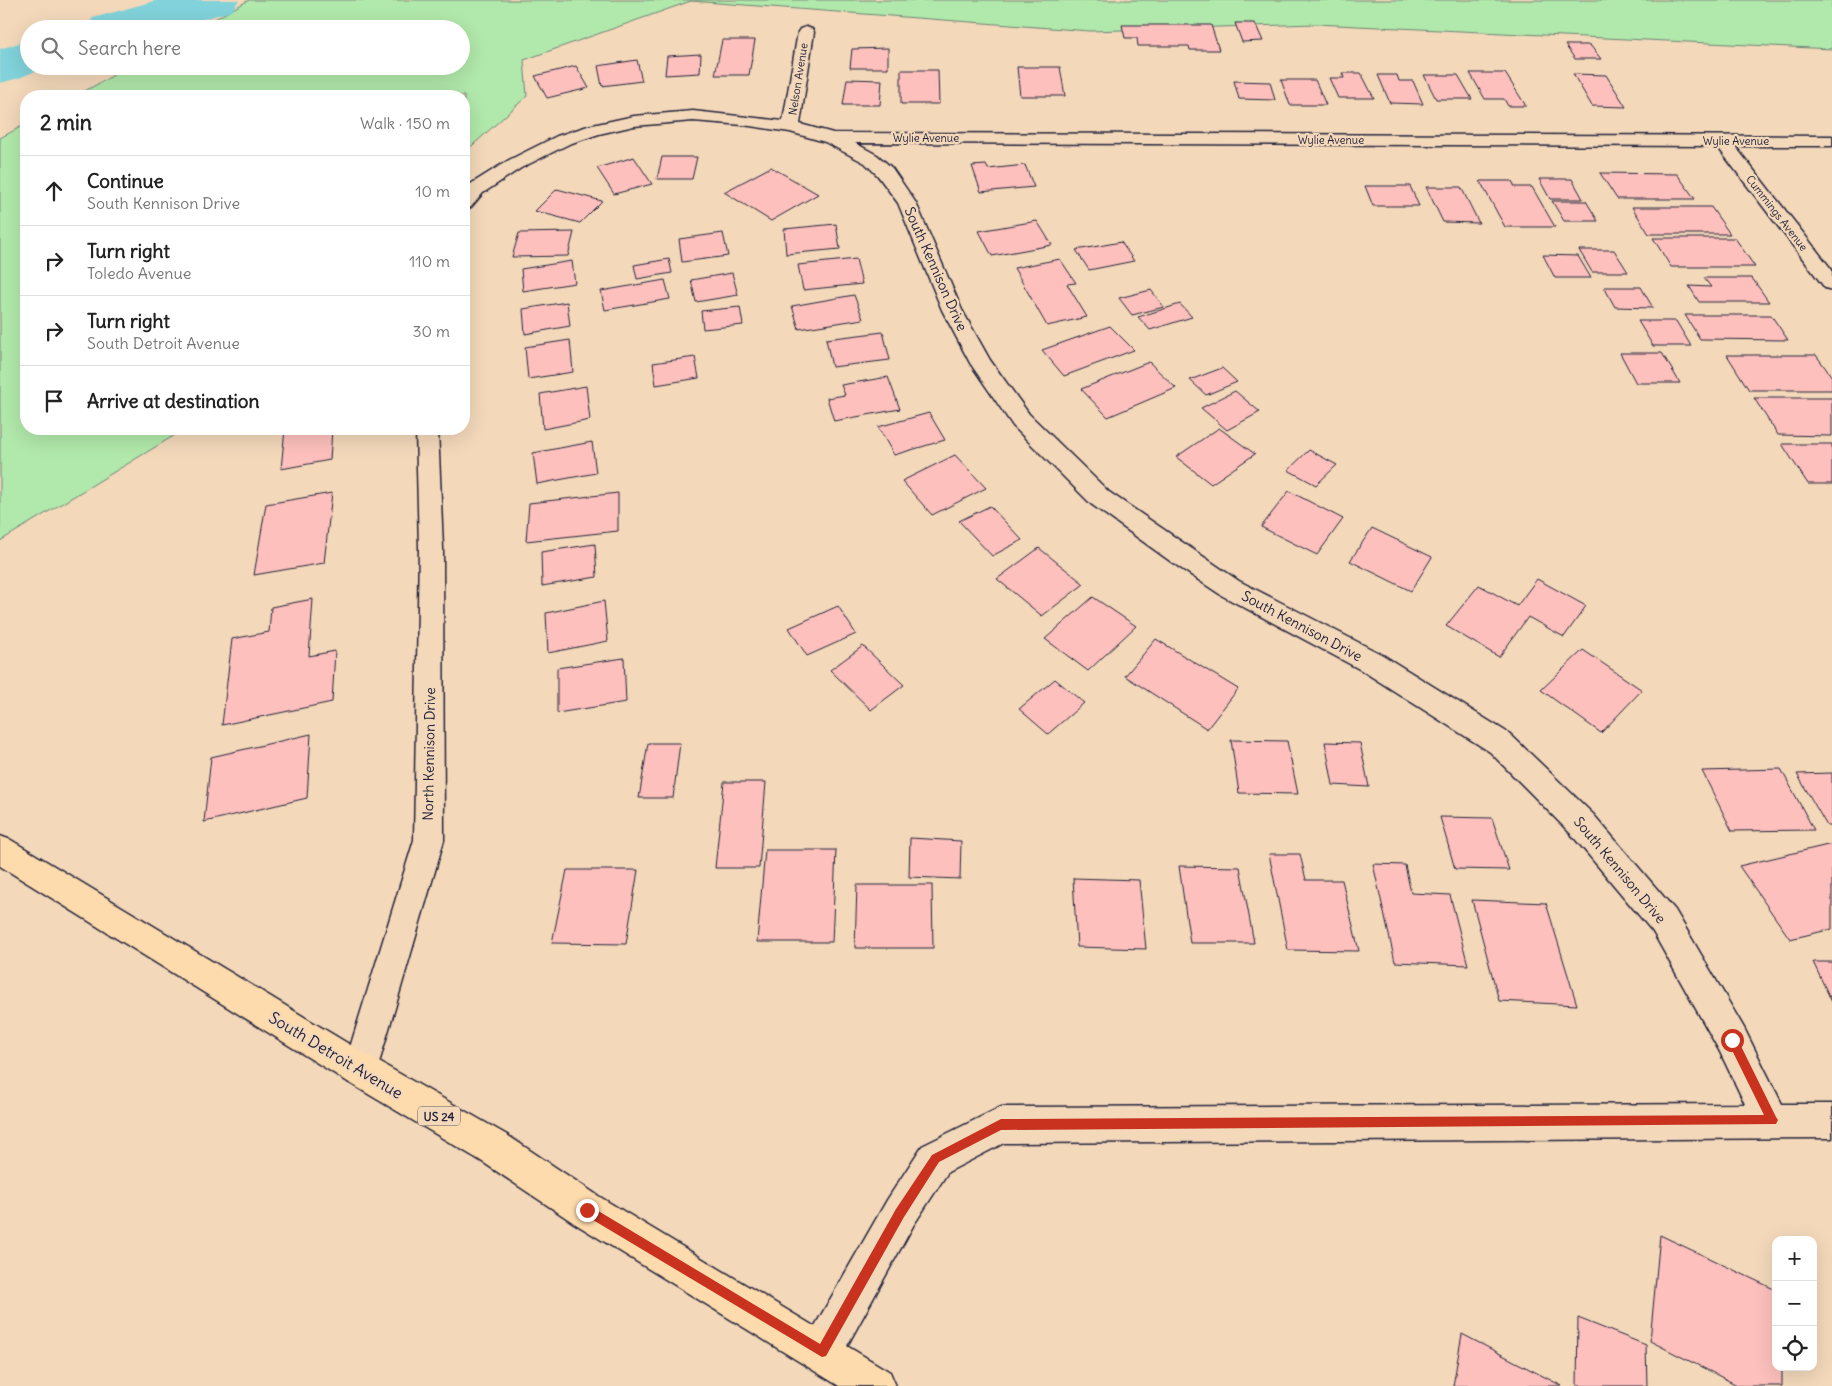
<!DOCTYPE html>
<html lang="en">
<head>
<meta charset="utf-8">
<style>
  body { margin:0; font-family:Delius,sans-serif; background:#f2f2f2; color:#222 }
  .controls { position:absolute; right:15px; bottom:15px; display:grid; overflow:hidden; border-radius:10px; box-shadow:0 5px 20px #0002 }
  .controls button { width:45px; height:45px; display:grid; place-items:center; padding:0; border:0; border-bottom:1px solid #e0e0e0; background:#fff; color:#222; font:25px sans-serif }
  .stop { position:absolute; width:15px; height:15px; margin:-11px; border:4px solid #c8321e; border-radius:50%; background:#fff }
  .stop.end { background:#c8321e; border-color:#fff; box-shadow:0 1px 5px #0008 }
  .list { margin:0; padding:0; list-style:none }
  h2 { display:flex; justify-content:space-between; align-items:center; height:65px; margin:0; padding:0 20px; font-size:21px }
  h2 small { font-size:16px; font-weight:400; color:#767676 }
  .list li { display:grid; grid-template-columns:32px 1fr auto; gap:15px; align-items:center; box-sizing:border-box; height:70px; padding:0 20px; border-top:1px solid #e0e0e0 }
  .list b { display:block; font-size:19px; white-space:nowrap }
  .list p { margin:0; font-size:16px; white-space:nowrap; color:#767676 }
  .list em { font-size:16px; font-style:normal; color:#767676 }
  .icon { flex:none; width:28px; height:28px; fill:none; stroke:currentColor; stroke-width:2; stroke-linecap:round; stroke-linejoin:round }
  .map { position:relative; flex:none; width:1832px; height:1386px; overflow:hidden }
  .search { position:absolute; background:#fff; box-shadow:0 5px 20px #0002; left:20px; top:20px; width:450px; height:55px; display:flex; align-items:center; gap:12px; box-sizing:border-box; padding:0 18px; border-radius:28px; color:#767676; font-size:19px }
  .panel { position:absolute; background:#fff; box-shadow:0 5px 20px #0002; left:20px; top:90px; width:450px; height:345px; border-radius:20px }
  .map>svg:first-child { display:block }
</style>
</head>
<body>
<div class="map">
<svg width="1832" height="1386" viewBox="0 0 1832 1386">
  <rect width="100%" height="100%" fill="#f3d8ba"/>
  <filter id="ink" filterUnits="userSpaceOnUse"><feTurbulence type="fractalNoise" baseFrequency=".02" numOctaves="2"/><feDisplacementMap in="SourceGraphic" scale="10" xChannelSelector="R" yChannelSelector="G"/><feConvolveMatrix kernelMatrix="1 2 1 2 8 2 1 2 1" color-interpolation-filters="sRGB"/></filter>
  <g filter="url(#ink)">
    <g fill="#b1e8ab" stroke="#6a8573">
      <polygon points="249,0 1832,0 1832,49 1316,24 1090,31 691,1 524,60 527,96 464,153 464,96 76,96 130,66 461,66 461,29 197,29"/>
      <polygon points="26,124 26,429 185,429 0,541 0,138"/>
    </g>
    <g fill="none" stroke-linecap="round" stroke-linejoin="round">
      <g fill="#81d2da" fill-rule="evenodd">
        <polygon points="158,0 239,0 232,11 168,29 85,29 93,18"/>
        <polygon points="29,40 29,66 48,66 19,78 0,83 0,49"/>
      </g>
    </g>
    <g fill="#fdc0bc" stroke="#22223b">
      <polygon points="1235,23 1255,23 1263,41 1242,42"/>
      <polygon points="1122,25 1211,25 1219,50 1190,50 1189,46 1138,46 1137,38 1125,38"/>
      <polygon points="722,40 755,40 749,75 715,75"/>
      <polygon points="1565,45 1590,45 1601,59 1575,59"/>
      <polygon points="888,48 888,68 850,68 852,49"/>
      <polygon points="701,54 700,73 665,75 667,56"/>
      <polygon points="637,60 642,81 602,86 598,66"/>
      <polygon points="576,66 589,88 547,98 535,76"/>
      <polygon points="1017,67 1060,67 1065,96 1020,96"/>
      <polygon points="901,70 938,70 939,104 901,104"/>
      <polygon points="1342,73 1361,73 1374,98 1338,98 1329,78 1344,78"/>
      <polygon points="1470,73 1505,73 1526,106 1508,106 1504,99 1485,99"/>
      <polygon points="1573,74 1606,75 1626,107 1592,106"/>
      <polygon points="1378,75 1397,75 1399,81 1413,81 1423,104 1390,103"/>
      <polygon points="1424,75 1458,75 1472,99 1436,99"/>
      <polygon points="847,79 882,80 880,105 843,105"/>
      <polygon points="1281,80 1315,80 1326,105 1290,105"/>
      <polygon points="1234,81 1270,82 1275,100 1239,99"/>
      <polygon points="634,157 652,184 614,194 597,168"/>
      <polygon points="662,157 697,157 692,179 657,179"/>
      <polygon points="986,165 988,169 1025,165 1034,187 981,192 972,166"/>
      <polygon points="771,167 818,194 771,221 724,192"/>
      <polygon points="1600,173 1677,174 1695,199 1617,199"/>
      <polygon points="1539,179 1572,179 1583,199 1550,199"/>
      <polygon points="1480,181 1512,181 1515,187 1532,187 1555,227 1505,227"/>
      <polygon points="1365,186 1410,186 1419,206 1373,206"/>
      <polygon points="1426,187 1461,187 1479,223 1443,222"/>
      <polygon points="557,189 602,201 580,223 535,211"/>
      <polygon points="1552,201 1586,201 1598,221 1564,221"/>
      <polygon points="1632,207 1711,207 1730,234 1649,234"/>
      <polygon points="1037,221 1052,245 992,256 979,231"/>
      <polygon points="836,224 840,249 786,254 784,229"/>
      <polygon points="574,232 568,256 512,257 519,233"/>
      <polygon points="723,233 728,256 682,262 679,239"/>
      <polygon points="1653,238 1735,238 1755,267 1671,267"/>
      <polygon points="1121,242 1134,261 1089,270 1076,250"/>
      <polygon points="1579,250 1614,250 1628,272 1592,272"/>
      <polygon points="1543,255 1578,256 1591,278 1555,278"/>
      <polygon points="669,259 672,273 637,279 634,265"/>
      <polygon points="856,259 862,284 803,290 798,265"/>
      <polygon points="1060,259 1076,283 1067,284 1087,317 1047,326 1014,268"/>
      <polygon points="572,261 575,283 523,291 521,269"/>
      <polygon points="732,273 738,295 696,302 691,280"/>
      <polygon points="1704,278 1752,278 1769,302 1699,302 1689,286 1711,287"/>
      <polygon points="665,280 670,299 605,310 601,291"/>
      <polygon points="1604,287 1641,287 1653,308 1615,307"/>
      <polygon points="1151,290 1164,307 1132,315 1119,298"/>
      <polygon points="854,295 863,319 799,329 792,306"/>
      <polygon points="567,302 570,326 525,334 523,309"/>
      <polygon points="1180,304 1192,317 1150,330 1138,317"/>
      <polygon points="740,307 743,325 703,329 701,311"/>
      <polygon points="1685,315 1771,315 1788,340 1700,339"/>
      <polygon points="1638,321 1676,321 1691,346 1653,346"/>
      <polygon points="1110,326 1134,350 1064,376 1042,350"/>
      <polygon points="883,332 890,360 832,367 826,339"/>
      <polygon points="570,340 573,372 528,379 525,347"/>
      <polygon points="1620,353 1662,353 1680,383 1636,383"/>
      <polygon points="1727,355 1816,355 1832,377 1832,390 1749,390"/>
      <polygon points="695,357 699,378 656,385 653,363"/>
      <polygon points="1149,362 1176,388 1108,417 1081,389"/>
      <polygon points="1222,368 1237,382 1206,395 1190,380"/>
      <polygon points="888,377 900,409 834,421 827,398 845,395 841,385"/>
      <polygon points="586,386 590,420 543,429 540,394"/>
      <polygon points="1235,391 1260,412 1227,430 1201,408"/>
      <polygon points="1754,398 1832,398 1832,436 1778,435"/>
      <polygon points="929,413 945,440 894,455 878,427"/>
      <polygon points="1219,428 1255,454 1211,484 1176,457"/>
      <polygon points="285,429 332,429 330,460 281,469"/>
      <polygon points="592,442 596,473 537,484 533,453"/>
      <polygon points="1782,444 1832,444 1832,484 1808,484"/>
      <polygon points="1309,450 1337,465 1316,485 1288,470"/>
      <polygon points="955,455 986,488 932,515 902,481"/>
      <polygon points="1289,491 1343,519 1317,555 1261,527"/>
      <polygon points="332,493 324,563 254,575 266,504"/>
      <polygon points="618,493 618,531 526,541 529,503"/>
      <polygon points="990,506 1022,540 992,556 959,521"/>
      <polygon points="1372,528 1432,557 1411,591 1350,561"/>
      <polygon points="595,544 597,577 542,586 541,552"/>
      <polygon points="1039,548 1084,584 1042,616 997,579"/>
      <polygon points="1537,579 1586,606 1564,637 1528,617 1499,657 1446,626 1479,585 1517,606"/>
      <polygon points="1093,597 1136,626 1088,671 1045,639"/>
      <polygon points="313,599 309,656 335,651 332,702 222,725 232,639 269,632 271,607"/>
      <polygon points="604,601 608,641 548,653 546,613"/>
      <polygon points="838,606 856,634 807,656 789,628"/>
      <polygon points="1156,639 1238,689 1207,729 1125,676"/>
      <polygon points="863,646 904,685 871,710 830,670"/>
      <polygon points="1583,650 1642,690 1601,733 1541,690"/>
      <polygon points="624,658 626,702 557,713 557,668"/>
      <polygon points="1055,679 1084,703 1048,734 1019,709"/>
      <polygon points="311,734 307,798 204,822 211,757"/>
      <polygon points="1231,740 1287,741 1298,794 1239,793"/>
      <polygon points="1325,742 1360,743 1369,787 1333,785"/>
      <polygon points="648,743 680,743 673,798 639,798"/>
      <polygon points="1781,769 1814,830 1732,831 1702,771"/>
      <polygon points="1832,773 1832,826 1827,826 1797,774"/>
      <polygon points="724,782 766,782 759,868 715,868"/>
      <polygon points="1440,817 1492,818 1509,870 1455,869"/>
      <polygon points="910,838 961,841 960,879 909,877"/>
      <polygon points="1832,844 1832,929 1790,939 1739,866"/>
      <polygon points="765,850 836,850 832,942 757,942"/>
      <polygon points="1269,854 1300,854 1306,880 1342,880 1359,951 1288,950"/>
      <polygon points="1373,864 1405,865 1411,893 1450,895 1468,965 1395,962"/>
      <polygon points="1179,866 1240,867 1254,943 1190,943"/>
      <polygon points="567,870 638,870 626,944 552,943"/>
      <polygon points="1073,878 1139,880 1146,949 1077,947"/>
      <polygon points="857,885 932,885 933,948 855,948"/>
      <polygon points="1472,900 1546,903 1577,1005 1499,1001"/>
      <polygon points="1813,962 1832,962 1832,1002"/>
      <polygon points="1660,1235 1776,1290 1776,1367 1782,1367 1782,1386 1739,1386 1650,1341"/>
      <polygon points="1578,1318 1646,1345 1647,1386 1577,1386"/>
      <polygon points="1462,1334 1562,1386 1453,1386"/>
    </g>
    <g fill="none" stroke-linecap="round" stroke-linejoin="round">
      <defs>
        <g id="minor">
          <polygon points="806,27 812,29 814,32 800,124 833,133 1832,136 1832,146 1735,146 1832,270 1832,290 1825,288 1717,146 855,143 877,155 892,168 916,203 962,310 990,360 1029,414 1109,492 1239,581 1381,654 1510,734 1593,814 1675,910 1744,1028 1782,1104 1832,1104 1832,1138 1004,1143 948,1172 913,1226 836,1366 822,1371 808,1366 803,1352 808,1338 887,1200 922,1146 1001,1107 1745,1104 1720,1052 1653,932 1571,834 1490,752 1361,670 1221,595 1170,561 1091,504 1013,426 970,363 942,310 898,203 878,176 865,163 825,142 790,132 743,125 693,121 634,126 599,134 569,144 521,168 483,193 471,207 464,209 464,192 469,185 509,160 557,136 588,126 634,116 693,111 783,121 798,32 800,29"/>
          <polygon points="416,429 438,429 443,548 444,840 377,1070 372,1082 360,1087 348,1082 343,1070 414,840 419,548"/>
        </g>
        <polygon id="major" points="0,836 11,840 372,1058 507,1135 600,1197 890,1372 896,1386 839,1386 574,1223 481,1161 348,1082 0,866"/>
      </defs>
      <use href="#minor" stroke="#22223b" stroke-width="3"/>
      <use href="#major" stroke="#22223b" stroke-width="3"/>
      <use href="#minor" fill="#f3d8ba" fill-rule="evenodd"/>
      <use href="#major" fill="#fedbac" fill-rule="evenodd"/>
    </g>
  </g>
  <polygon fill="#c8321e" points="1732,1035 1736,1036 1776,1117 1778,1120 1776,1124 1001,1130 939,1162 904,1217 826,1356 822,1357 583,1214 581,1210 583,1206 587,1204 590,1206 820,1344 896,1209 932,1155 1001,1119 1764,1115 1727,1040"/>
  <g text-anchor="middle" dominant-baseline="central" stroke-width="4.5" stroke-linejoin="round" paint-order="stroke">
    <g font-size="11" fill="#22223b" stroke="#f3d8ba">
      <text transform="translate(798 79) rotate(-81)">Nelson Avenue</text>
      <text x="926" y="138">Wylie Avenue</text>
      <text x="1331" y="140">Wylie Avenue</text>
      <text x="1736" y="141">Wylie Avenue</text>
      <text transform="translate(1777 213) rotate(52)">Cummings Avenue</text>
    </g>
    <rect fill="#f3d8ba" stroke="#615961" stroke-width="1" x="418" y="1106.5" width="42" height="19" rx="4"/>
    <g font-size="12" font-weight="bold" fill="#22223b">
      <text x="439" y="1116">US 24</text>
    </g>
    <g font-size="14" fill="#22223b" stroke="#f3d8ba">
      <text transform="translate(936 269) rotate(66)">South Kennison Drive</text>
      <text transform="translate(1302 626) rotate(28)">South Kennison Drive</text>
      <text transform="translate(429 754) rotate(-89)">North Kennison Drive</text>
      <text transform="translate(1620 870) rotate(50)">South Kennison Drive</text>
    </g>
    <g font-size="16" fill="#22223b" stroke="#f3d8ba">
      <text transform="translate(336 1055) rotate(31)">South Detroit Avenue</text>
    </g>
  </g>
</svg>
<div class="controls">
<button>+</button>
<button>−</button>
<button><svg class="icon" aria-label="locate" viewBox="0 0 24 24"><circle cx="12" cy="12" r="6"/><path d="M12 2v4M12 18v4M2 12h4M18 12h4"/></svg></button>
</div>
<div class="stop" style="left:1732px;top:1040px"></div>
<div class="stop end" style="left:587px;top:1210px"></div>
<div class="search"><svg class="icon" aria-label="search" viewBox="0 0 24 24"><circle cx="10" cy="10" r="6"/><path d="M15 15l6 6"/></svg>Search here</div>
<section class="panel">
<h2>2 min<small>Walk · 150 m</small></h2>
<ul class="list">
<li><svg class="icon" aria-label="ahead" viewBox="0 0 24 24"><path d="M12 20V5M6 11l6-6 6 6"/></svg><div><b>Continue</b><p>South Kennison Drive</p></div><em>10 m</em></li>
<li><svg class="icon" aria-label="right" viewBox="0 0 24 24"><path d="M7 20v-9h11M14 6l5 5-5 5"/></svg><div><b>Turn right</b><p>Toledo Avenue</p></div><em>110 m</em></li>
<li><svg class="icon" aria-label="right" viewBox="0 0 24 24"><path d="M7 20v-9h11M14 6l5 5-5 5"/></svg><div><b>Turn right</b><p>South Detroit Avenue</p></div><em>30 m</em></li>
<li><svg class="icon" aria-label="arrive" viewBox="0 0 24 24"><path d="M6 21V4h12l-3 4 3 4H6"/></svg><div><b>Arrive at destination</b></div></li>
</ul>
</section>
</div>
</body>
</html>
